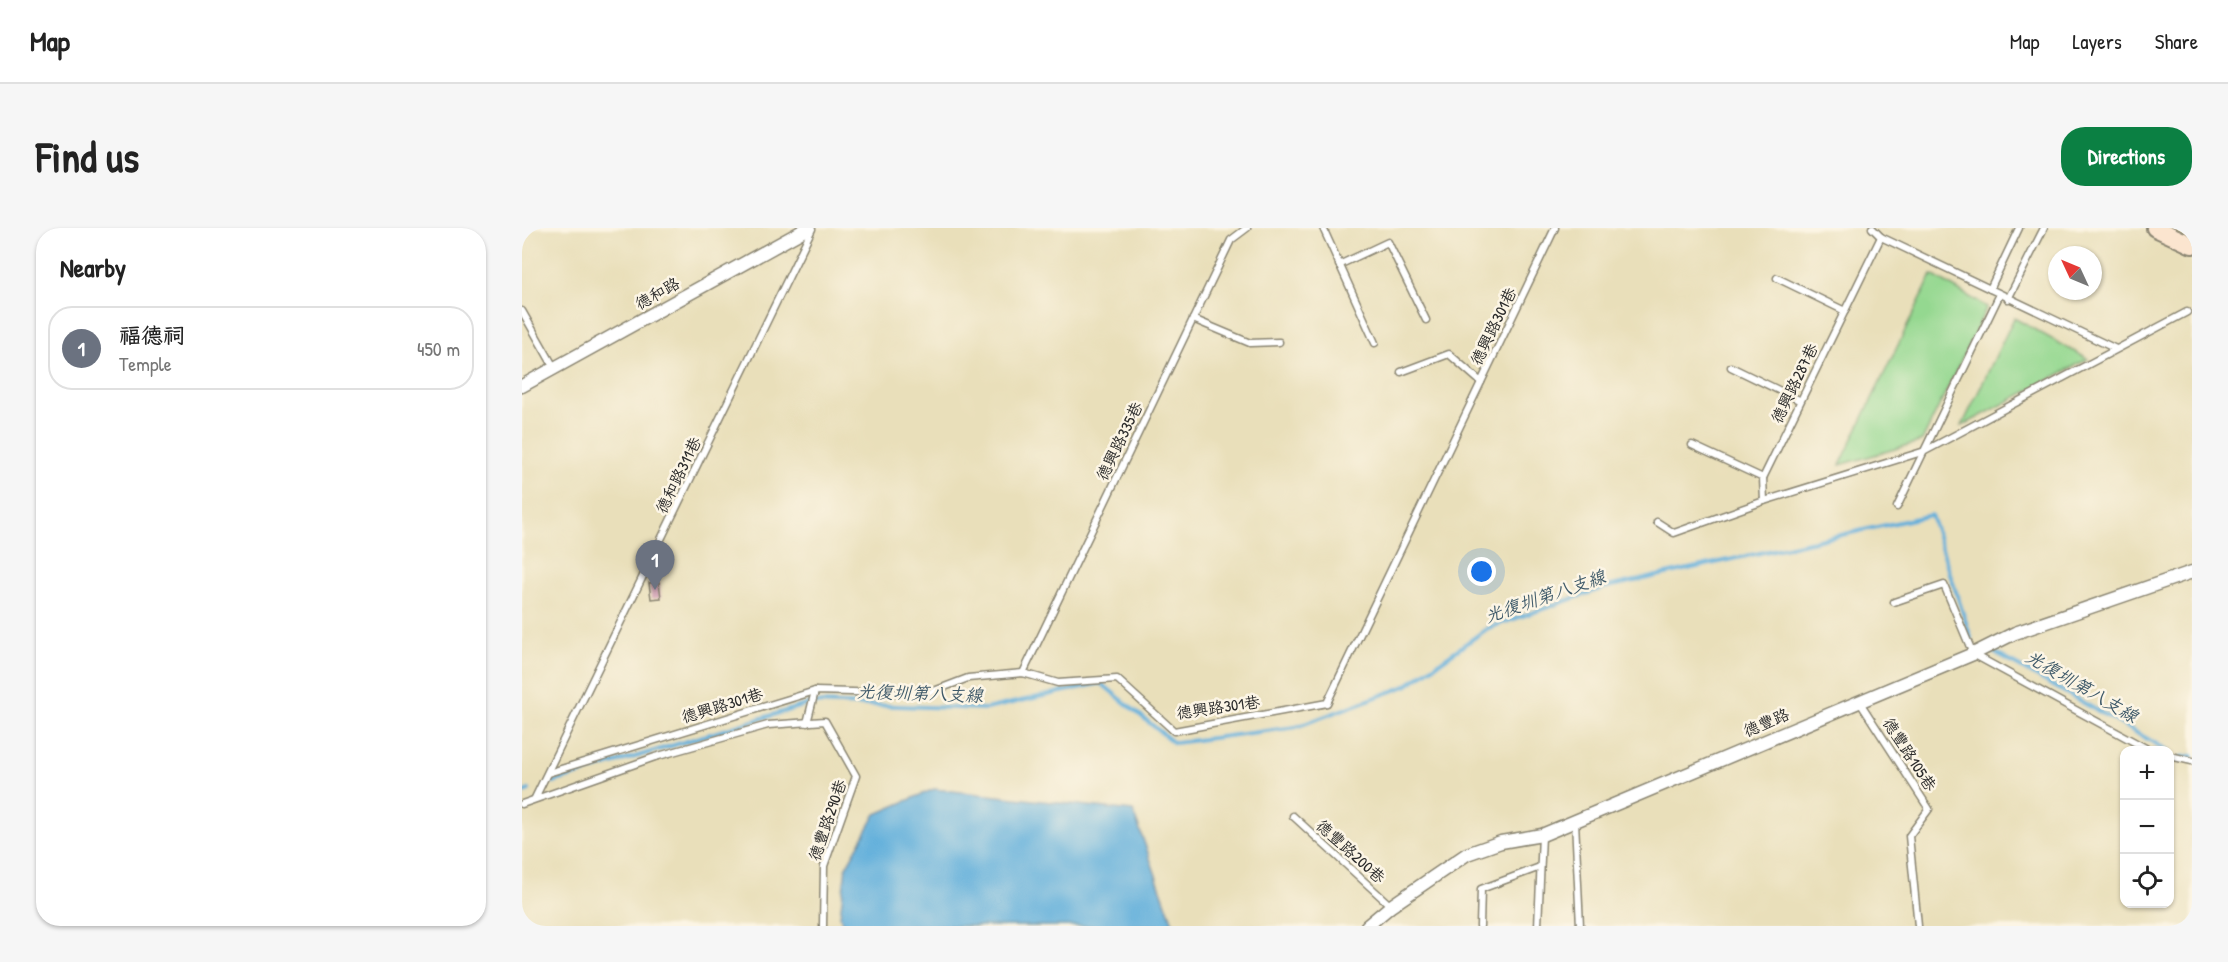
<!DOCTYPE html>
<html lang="en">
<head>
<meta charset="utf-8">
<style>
  body { margin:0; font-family:"Patrick Hand","LXGW WenKai TC",sans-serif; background:#f6f6f6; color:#222 }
  .controls { position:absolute; right:18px; bottom:18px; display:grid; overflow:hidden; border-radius:12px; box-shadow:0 2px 4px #0004 }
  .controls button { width:54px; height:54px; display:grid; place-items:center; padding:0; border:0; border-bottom:2px solid #e0e0e0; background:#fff; color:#222; font:30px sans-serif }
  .compass { position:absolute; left:1526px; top:18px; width:54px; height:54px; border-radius:50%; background:#fff; box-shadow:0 2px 4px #0004; rotate:314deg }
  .you { position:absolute; left:960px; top:344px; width:21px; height:21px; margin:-15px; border:4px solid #fff; border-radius:50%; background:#1a73e8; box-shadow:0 0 0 9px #1a73e833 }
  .badge { display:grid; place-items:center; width:39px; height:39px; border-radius:50%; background:#0b8043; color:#fff; font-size:20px; font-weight:700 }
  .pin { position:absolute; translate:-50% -50px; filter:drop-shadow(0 2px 3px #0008) }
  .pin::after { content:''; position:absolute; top:32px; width:21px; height:18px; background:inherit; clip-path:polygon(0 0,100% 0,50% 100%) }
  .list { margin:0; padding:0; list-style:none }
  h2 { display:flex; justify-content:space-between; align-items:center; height:78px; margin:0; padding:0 24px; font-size:26px }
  h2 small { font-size:20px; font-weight:400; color:#767676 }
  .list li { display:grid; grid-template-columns:39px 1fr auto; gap:18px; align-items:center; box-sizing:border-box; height:84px; margin:0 12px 12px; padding:0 12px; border:2px solid #e0e0e0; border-radius:24px }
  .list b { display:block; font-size:22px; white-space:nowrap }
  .list p { margin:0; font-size:20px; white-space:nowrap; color:#767676 }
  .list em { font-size:20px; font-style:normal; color:#767676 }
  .icon { flex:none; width:33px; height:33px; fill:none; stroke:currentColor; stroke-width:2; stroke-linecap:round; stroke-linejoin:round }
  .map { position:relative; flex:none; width:1670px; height:698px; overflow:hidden; border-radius:24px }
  header { display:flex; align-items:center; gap:36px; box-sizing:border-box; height:84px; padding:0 30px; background:#fff; border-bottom:2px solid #e0e0e0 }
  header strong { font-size:28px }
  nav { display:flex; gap:33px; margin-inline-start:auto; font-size:21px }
  .intro { display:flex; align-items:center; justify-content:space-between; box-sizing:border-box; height:144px; padding:0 36px }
  h1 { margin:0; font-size:42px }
  .button { padding:15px 27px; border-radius:24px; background:#0b8043; color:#fff; font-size:21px; font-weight:700 }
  main { display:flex; gap:36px; padding:0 36px }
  aside { flex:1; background:#fff; border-radius:24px; box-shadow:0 2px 4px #0004 }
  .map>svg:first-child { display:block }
</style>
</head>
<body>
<header>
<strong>Map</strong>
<nav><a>Map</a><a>Layers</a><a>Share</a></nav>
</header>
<div class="intro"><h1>Find us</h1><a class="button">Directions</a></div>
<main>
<aside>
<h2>Nearby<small></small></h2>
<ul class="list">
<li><span class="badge" style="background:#6b7280">1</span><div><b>福德祠</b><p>Temple</p></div><em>450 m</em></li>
</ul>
</aside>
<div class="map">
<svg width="1670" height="698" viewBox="0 0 1670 698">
  <rect width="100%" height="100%" fill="#fcf5e5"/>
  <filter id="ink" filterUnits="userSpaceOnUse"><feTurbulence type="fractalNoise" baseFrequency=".0167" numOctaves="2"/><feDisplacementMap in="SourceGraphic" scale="12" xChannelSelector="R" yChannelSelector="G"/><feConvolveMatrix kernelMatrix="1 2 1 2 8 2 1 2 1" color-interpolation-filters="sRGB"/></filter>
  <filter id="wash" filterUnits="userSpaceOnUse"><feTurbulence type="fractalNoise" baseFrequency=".008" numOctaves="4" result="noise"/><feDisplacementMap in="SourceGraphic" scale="24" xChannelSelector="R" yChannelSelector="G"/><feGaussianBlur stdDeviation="1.35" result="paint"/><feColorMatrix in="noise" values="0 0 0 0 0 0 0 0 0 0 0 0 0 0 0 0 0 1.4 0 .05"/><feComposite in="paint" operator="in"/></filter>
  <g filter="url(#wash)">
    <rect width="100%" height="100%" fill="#e9dfba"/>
    <g fill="#94d890" stroke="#60825e" stroke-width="1.5">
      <polygon points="1410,47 1465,79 1400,213 1318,237"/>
      <polygon points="1492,90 1566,131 1440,198"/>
    </g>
    <polygon fill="#61afdb" stroke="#466d83" stroke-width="1.5" points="412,561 611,583 652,698 321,698 318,688 324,639 354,586"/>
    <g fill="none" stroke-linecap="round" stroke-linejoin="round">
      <g stroke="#61afdb" stroke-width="4">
        <polyline points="1468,422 1645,522"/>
        <polyline points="1659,529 1670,528"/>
        <polyline points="31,554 290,475 464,481 579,455 652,515 774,499 884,458 966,400 1081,360 1409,287 1449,410"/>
        <polyline points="0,565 7,562"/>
      </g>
    </g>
    <g id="blocks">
      <polygon fill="#cc92ae" points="137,354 139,370 129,371 127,355"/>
    </g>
  </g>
  <g filter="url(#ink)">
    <use href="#blocks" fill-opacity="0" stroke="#8a8572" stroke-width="1.5"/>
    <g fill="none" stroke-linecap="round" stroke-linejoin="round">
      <defs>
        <g id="service">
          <polyline points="801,0 853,115"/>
          <polyline points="1350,0 1359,9 1594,121"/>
          <polyline points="817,37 866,14 904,92"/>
          <polyline points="1255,50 1323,83"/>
          <polyline points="1468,61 1497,0"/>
          <polyline points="1486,71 1522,0"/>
          <polyline points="0,83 33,141"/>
          <polyline points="671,91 728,115 757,114"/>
          <polyline points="1209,139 1277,172"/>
          <polyline points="879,144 927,126 959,154"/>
          <polyline points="1170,217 1241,250"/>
          <polyline points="1242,273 1241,250 1359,9"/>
          <polyline points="1375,279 1478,66"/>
          <polyline points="1135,294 1152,305 1242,273 1403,223 1665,84"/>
          <polyline points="1372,374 1422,357 1451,426 1627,522"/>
          <polyline points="501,445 709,12 725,0"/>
          <polyline points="1337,473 1407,581 1387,608 1396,698"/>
          <polyline points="285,495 293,463"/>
          <polyline points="1648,528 1670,533"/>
          <polyline points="26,545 293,463 404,466 446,450 501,445 536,455 595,451 652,503 805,475 1033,0"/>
          <polyline points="13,570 290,1"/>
          <polyline points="0,576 133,529 246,497 303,493 334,548 302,638 301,698"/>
          <polyline points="771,588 869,678"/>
          <polyline points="1053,593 1058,698"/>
          <polyline points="958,698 959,661 1018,639"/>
          <polyline points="1016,698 1020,607"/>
        </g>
        <g id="minor">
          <polyline points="0,158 286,0"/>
          <polyline points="845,698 869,678 945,626 979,614 1020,607 1451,426 1493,405 1670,344"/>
        </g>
        <polyline id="secondary" points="1633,0 1670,17"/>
      </defs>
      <use href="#service" stroke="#8a8572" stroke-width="9"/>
      <use href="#minor" stroke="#8a8572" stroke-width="15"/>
      <use href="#secondary" stroke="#8a8572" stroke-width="20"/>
      <use href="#service" stroke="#fff" stroke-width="6"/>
      <use href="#minor" stroke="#fff" stroke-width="12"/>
      <use href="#secondary" stroke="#fbe5cf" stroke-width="16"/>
    </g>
  </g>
  <g text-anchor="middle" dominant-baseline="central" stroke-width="5" stroke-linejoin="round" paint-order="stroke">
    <g font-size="16" fill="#2b2b2b" stroke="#fcf5e5">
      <text transform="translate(135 65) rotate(-29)">德和路</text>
      <text transform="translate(971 98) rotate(-64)">德興路301巷</text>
      <text transform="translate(1272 155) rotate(-64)">德興路287巷</text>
      <text transform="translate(597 213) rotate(-64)">德興路335巷</text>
      <text transform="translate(156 247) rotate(-64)">德和路311巷</text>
      <text transform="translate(200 477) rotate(-17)">德興路301巷</text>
      <text transform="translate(696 479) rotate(-8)">德興路301巷</text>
      <text transform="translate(1244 494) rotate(-23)">德豐路</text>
      <text transform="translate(1388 526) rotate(57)">德豐路105巷</text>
      <text transform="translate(305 592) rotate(-71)">德豐路290巷</text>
      <text transform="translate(829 623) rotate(42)">德豐路200巷</text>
    </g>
    <g font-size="18" font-style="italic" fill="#3e5969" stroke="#fcf5e5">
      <text transform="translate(1023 368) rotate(-19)">光復圳第八支線</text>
      <text transform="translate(1560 458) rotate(30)">光復圳第八支線</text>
      <text transform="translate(398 465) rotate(2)">光復圳第八支線</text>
    </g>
  </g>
</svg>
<div class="controls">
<button>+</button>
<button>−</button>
<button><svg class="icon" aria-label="locate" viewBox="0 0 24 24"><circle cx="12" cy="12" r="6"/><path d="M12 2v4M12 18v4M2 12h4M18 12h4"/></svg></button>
</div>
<svg class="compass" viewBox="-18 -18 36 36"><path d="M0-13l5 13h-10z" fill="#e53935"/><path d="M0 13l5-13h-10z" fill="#767676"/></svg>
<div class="you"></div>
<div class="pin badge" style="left:133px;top:362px;background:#6b7280">1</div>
</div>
</main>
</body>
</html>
